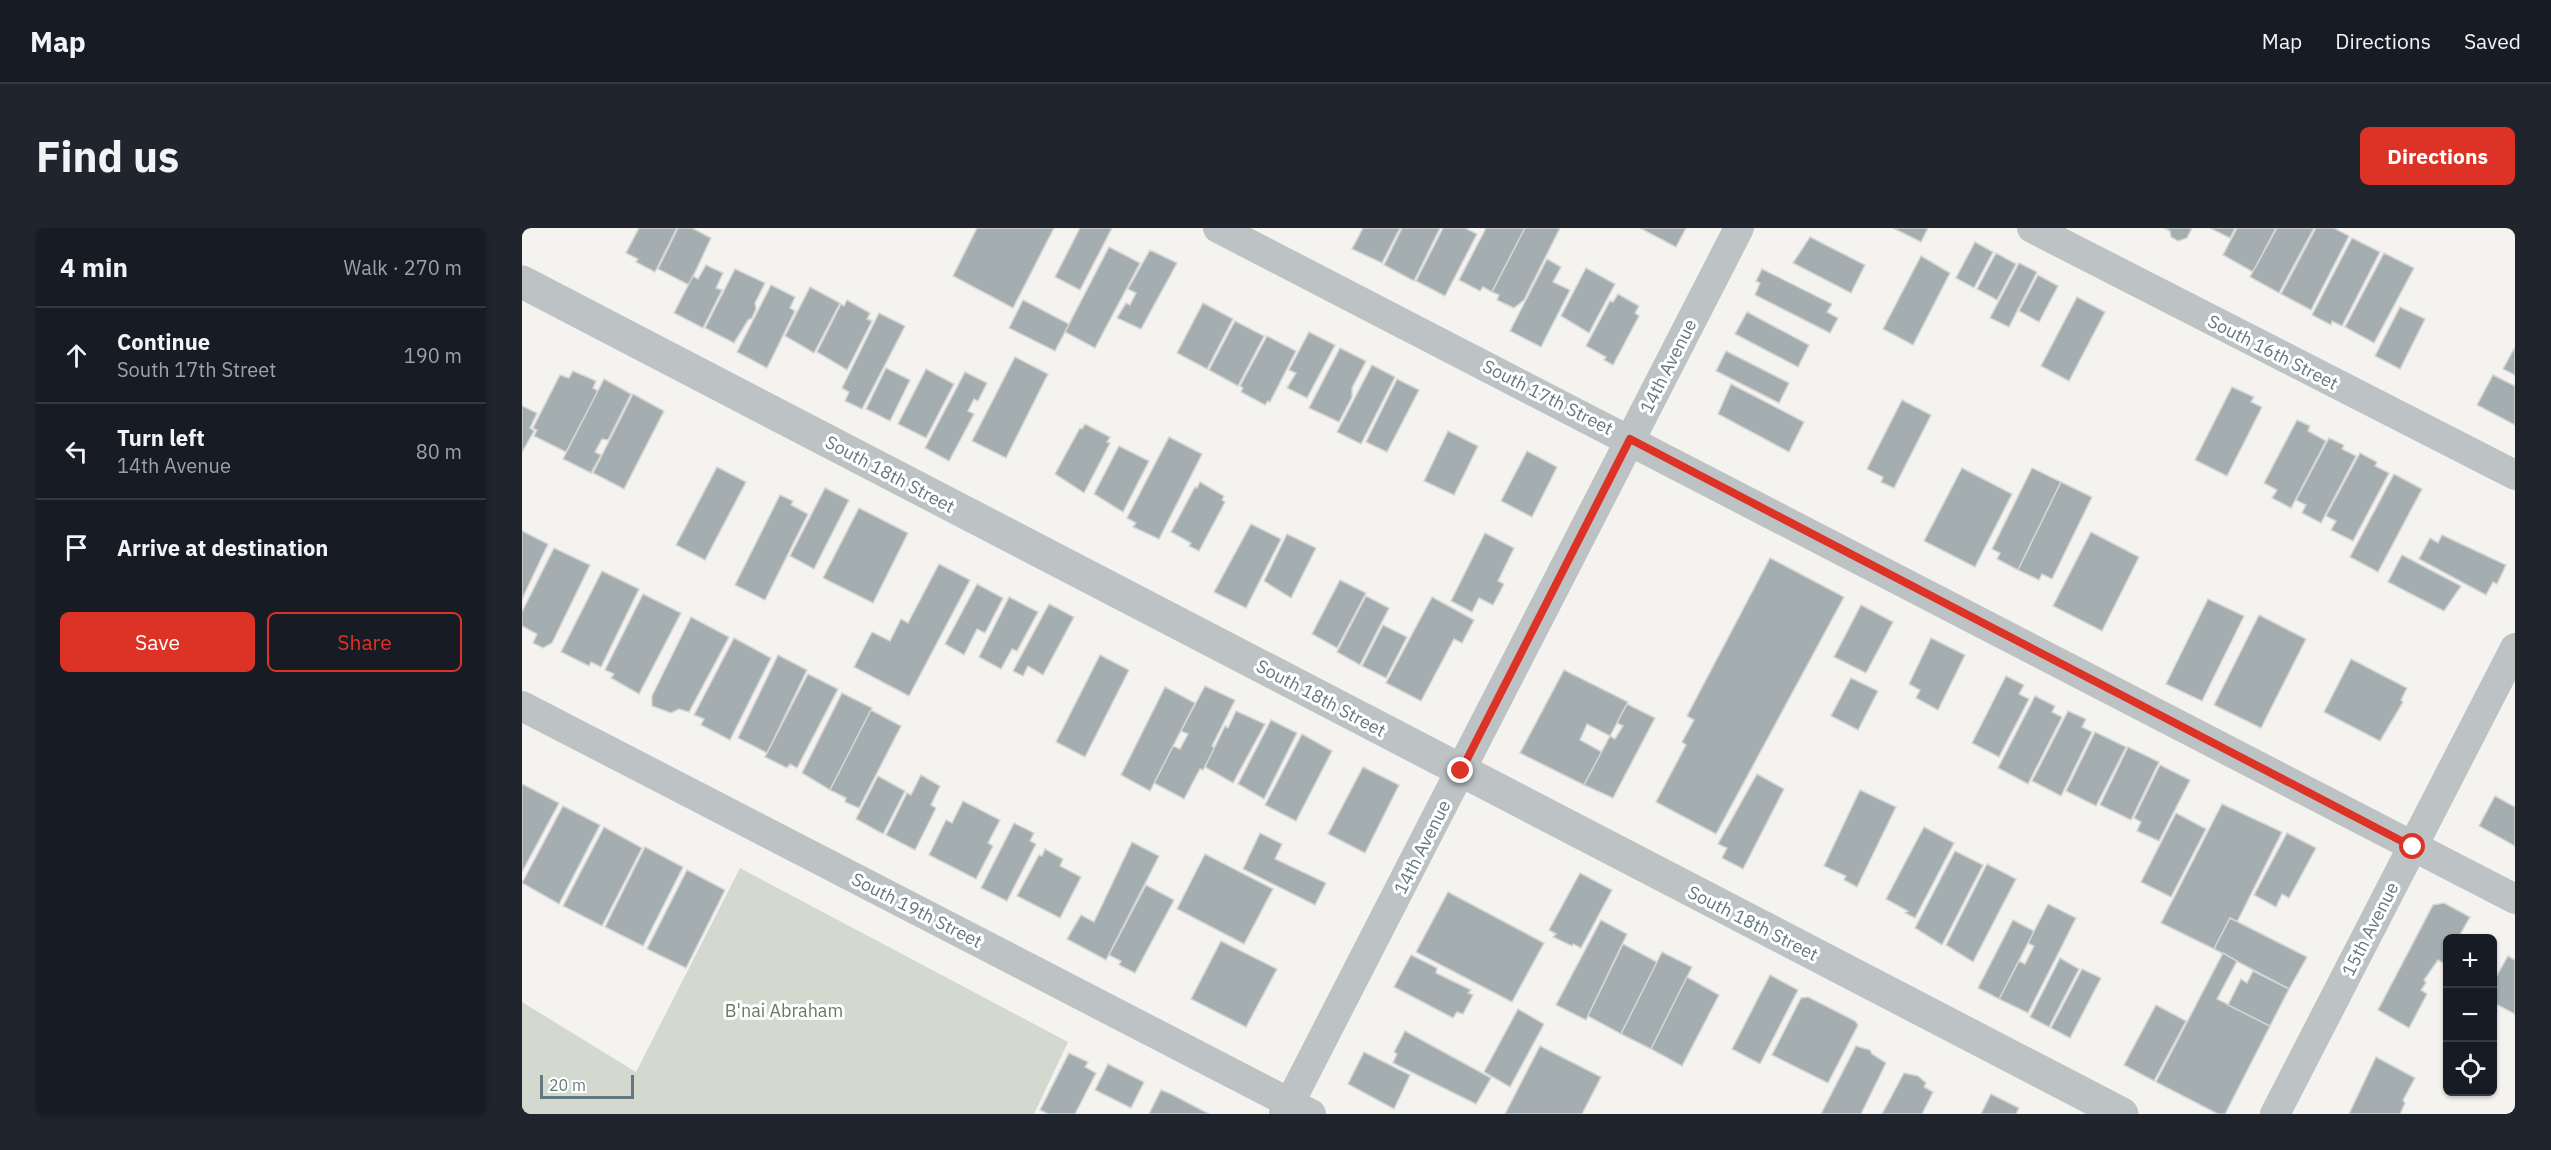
<!DOCTYPE html>
<html lang="en">
<head>
<meta charset="utf-8">
<style>
  body { margin:0; font-family:"IBM Plex Sans",sans-serif; background:#20242c; color:#f1f3f6 }
  .controls { position:absolute; right:18px; bottom:18px; display:grid; overflow:hidden; border-radius:9px; box-shadow:0 2px 4px #0004 }
  .controls button { width:54px; height:54px; display:grid; place-items:center; padding:0; border:0; border-bottom:2px solid #363941; background:#171b24; color:#f1f3f6; font:30px sans-serif }
  .scale { position:absolute; left:18px; bottom:15px; width:94px; box-sizing:border-box; padding-left:6px; border:3px solid #647880; border-top:0; font-size:16px; line-height:21px; white-space:nowrap; color:#647880; -webkit-text-stroke:4px #fff; paint-order:stroke }
  .stop { position:absolute; width:18px; height:18px; margin:-14px; border:4px solid #dd3327; border-radius:50%; background:#fff }
  .stop.end { background:#dd3327; border-color:#fff; box-shadow:0 2px 6px #0008 }
  .list { margin:0; padding:0; list-style:none }
  h2 { display:flex; justify-content:space-between; align-items:center; height:78px; margin:0; padding:0 24px; font-size:26px }
  h2 small { font-size:20px; font-weight:400; color:#9ea1a6 }
  .list li { display:grid; grid-template-columns:39px 1fr auto; gap:18px; align-items:center; box-sizing:border-box; height:96px; padding:0 24px; border-top:2px solid #363941 }
  .list b { display:block; font-size:22px; white-space:nowrap }
  .list p { margin:0; font-size:20px; white-space:nowrap; color:#9ea1a6 }
  .list em { font-size:20px; font-style:normal; color:#9ea1a6 }
  .actions { display:flex; gap:12px; padding:18px 24px }
  .actions a { flex:1; padding:14px 0; border:2px solid #dd3327; border-radius:9px; text-align:center; font-size:21px; color:#dd3327 }
  .actions .main { background:#dd3327; color:#fff }
  .icon { flex:none; width:33px; height:33px; fill:none; stroke:currentColor; stroke-width:2; stroke-linecap:round; stroke-linejoin:round }
  .map { position:relative; flex:none; width:1993px; height:886px; overflow:hidden; border-radius:9px }
  header { display:flex; align-items:center; gap:36px; box-sizing:border-box; height:84px; padding:0 30px; background:#171b24; border-bottom:2px solid #363941 }
  header strong { font-size:28px }
  nav { display:flex; gap:33px; margin-inline-start:auto; font-size:21px }
  .intro { display:flex; align-items:center; justify-content:space-between; box-sizing:border-box; height:144px; padding:0 36px }
  h1 { margin:0; font-size:42px }
  .button { padding:15px 27px; border-radius:9px; background:#dd3327; color:#fff; font-size:21px; font-weight:700 }
  main { display:flex; gap:36px; padding:0 36px }
  aside { flex:1; background:#171b24; border-radius:9px; box-shadow:0 2px 4px #0004 }
  .map>svg:first-child { display:block }
</style>
</head>
<body>
<header>
<strong>Map</strong>
<nav><a>Map</a><a>Directions</a><a>Saved</a></nav>
</header>
<div class="intro"><h1>Find us</h1><a class="button">Directions</a></div>
<main>
<aside>
<h2>4 min<small>Walk · 270 m</small></h2>
<ul class="list">
<li><svg class="icon" aria-label="ahead" viewBox="0 0 24 24"><path d="M12 20V5M6 11l6-6 6 6"/></svg><div><b>Continue</b><p>South 17th Street</p></div><em>190 m</em></li>
<li><svg class="icon" aria-label="left" viewBox="0 0 24 24"><path d="M17 20v-9H6M10 6l-5 5 5 5"/></svg><div><b>Turn left</b><p>14th Avenue</p></div><em>80 m</em></li>
<li><svg class="icon" aria-label="arrive" viewBox="0 0 24 24"><path d="M6 21V4h12l-3 4 3 4H6"/></svg><div><b>Arrive at destination</b></div></li>
</ul>
<div class="actions"><a class="main">Save</a><a>Share</a></div>
</aside>
<div class="map">
<svg width="1993" height="886" viewBox="0 0 1993 886">
  <rect width="100%" height="100%" fill="#f4f3f0"/>
  <polygon fill="#d4d9cf" points="218,640 546,814 512,886 0,886 0,774 114,844"/>
  <g fill="#a4aeb1" stroke="#d5d5d3" stroke-width="1.5">
    <polygon points="117,0 155,0 133,44 114,34 116,31 104,25"/>
    <polygon points="156,0 170,0 189,10 167,57 136,41"/>
    <polygon points="455,0 532,0 491,80 431,48"/>
    <polygon points="558,0 590,0 558,62 533,49"/>
    <polygon points="841,0 878,0 860,35 830,21"/>
    <polygon points="880,0 918,0 892,53 862,37"/>
    <polygon points="921,0 943,0 955,6 923,68 894,53"/>
    <polygon points="964,0 1003,0 970,64 961,59 958,63 937,52"/>
    <polygon points="1003,0 1038,0 1002,72 992,80 975,72 977,67 970,64"/>
    <polygon points="1118,0 1164,0 1154,19"/>
    <polygon points="1371,0 1406,0 1399,14"/>
    <polygon points="1642,0 1670,0 1665,10 1656,13 1649,9 1648,3"/>
    <polygon points="1688,0 1713,0 1708,10"/>
    <polygon points="1715,0 1754,0 1731,44 1701,27"/>
    <polygon points="1755,0 1792,0 1757,65 1728,49"/>
    <polygon points="1794,0 1812,0 1827,8 1789,82 1759,66"/>
    <polygon points="1288,9 1343,37 1329,65 1271,35"/>
    <polygon points="1830,10 1858,24 1820,98 1810,93 1809,97 1790,87"/>
    <polygon points="1453,14 1471,24 1452,60 1434,50"/>
    <polygon points="587,19 618,35 573,120 543,104"/>
    <polygon points="628,22 655,35 619,101 595,90 604,75 608,77 614,65 606,61"/>
    <polygon points="1474,25 1494,36 1475,72 1455,61"/>
    <polygon points="1862,25 1892,40 1852,115 1823,99"/>
    <polygon points="1399,28 1428,45 1391,117 1361,101"/>
    <polygon points="1025,31 1039,39 1031,54 1048,62 1019,119 988,103"/>
    <polygon points="1497,35 1515,44 1487,99 1468,90"/>
    <polygon points="184,37 201,45 194,60 200,62 181,100 152,85 171,48 176,51"/>
    <polygon points="1064,40 1093,56 1067,105 1039,88"/>
    <polygon points="213,41 243,55 233,75 234,81 230,90 226,92 212,115 183,100"/>
    <polygon points="1240,41 1310,76 1305,84 1316,90 1308,105 1233,67 1238,55 1234,53"/>
    <polygon points="1516,47 1536,58 1517,94 1497,83"/>
    <polygon points="249,57 273,69 268,80 273,83 245,140 215,124"/>
    <polygon points="288,59 318,75 292,125 263,108"/>
    <polygon points="1096,66 1117,78 1113,85 1117,88 1091,137 1082,132 1084,129 1064,118 1088,73 1091,74"/>
    <polygon points="1555,69 1583,84 1547,153 1519,138"/>
    <polygon points="325,72 348,85 345,91 350,93 325,142 295,124 319,76 322,78"/>
    <polygon points="501,72 547,96 533,123 487,100"/>
    <polygon points="681,75 711,91 685,141 655,125"/>
    <polygon points="1878,79 1903,91 1878,141 1853,128"/>
    <polygon points="1225,84 1287,117 1276,139 1213,106"/>
    <polygon points="357,85 383,98 340,181 323,173 327,164 320,160"/>
    <polygon points="713,93 742,108 716,158 687,142"/>
    <polygon points="787,104 813,117 785,170 765,160 774,145 767,142"/>
    <polygon points="745,108 774,123 748,174 746,173 743,177 719,164 721,160 718,158"/>
    <polygon points="1993,119 1993,147 1981,141"/>
    <polygon points="818,120 844,133 830,160 830,169 817,194 787,180"/>
    <polygon points="1204,123 1267,155 1257,175 1194,143"/>
    <polygon points="493,129 526,146 484,230 450,213"/>
    <polygon points="850,137 873,149 839,216 815,204"/>
    <polygon points="364,140 388,152 368,193 344,181"/>
    <polygon points="404,141 432,156 404,210 376,196"/>
    <polygon points="51,143 74,153 71,160 76,163 44,224 12,208 15,202 11,200 38,147 47,150"/>
    <polygon points="443,144 465,155 456,173 452,171 446,183 452,186 427,233 403,220"/>
    <polygon points="1971,147 1993,158 1993,197 1955,177"/>
    <polygon points="82,151 109,166 86,212 80,211 73,224 79,227 69,245 41,231"/>
    <polygon points="875,151 897,162 865,224 844,214"/>
    <polygon points="1209,156 1282,194 1267,224 1196,186"/>
    <polygon points="1710,159 1732,169 1729,174 1740,179 1705,248 1673,232"/>
    <polygon points="111,166 142,183 102,261 71,245"/>
    <polygon points="1380,172 1409,187 1372,260 1359,254 1361,249 1345,241"/>
    <polygon points="0,178 15,185 8,200 12,203 0,224"/>
    <polygon points="1775,192 1788,198 1786,203 1804,213 1769,280 1750,270 1755,262 1742,255"/>
    <polygon points="563,196 588,209 585,214 588,215 562,265 533,246 558,200 560,201"/>
    <polygon points="926,203 956,218 932,267 902,253"/>
    <polygon points="647,209 680,226 637,311 611,299 614,295 605,290"/>
    <polygon points="1807,210 1822,217 1820,221 1834,228 1799,295 1780,285 1784,277 1774,272"/>
    <polygon points="597,218 627,233 601,284 572,266"/>
    <polygon points="1005,223 1035,239 1010,289 979,273"/>
    <polygon points="1838,225 1855,234 1853,238 1867,245 1831,313 1809,302 1814,293 1804,288"/>
    <polygon points="195,239 224,254 183,332 154,317"/>
    <polygon points="1440,240 1490,266 1453,339 1402,313"/>
    <polygon points="1510,240 1539,254 1496,342 1475,331 1478,325 1470,321"/>
    <polygon points="1872,246 1900,261 1856,344 1828,329"/>
    <polygon points="678,254 702,268 700,272 703,274 677,323 667,318 669,315 649,304 673,259 675,260"/>
    <polygon points="1539,254 1570,269 1530,351 1520,346 1517,352 1496,342"/>
    <polygon points="303,260 327,272 292,341 268,328"/>
    <polygon points="258,267 271,273 269,277 286,286 243,372 213,357"/>
    <polygon points="337,280 386,305 351,375 301,350"/>
    <polygon points="729,296 759,311 724,380 692,364"/>
    <polygon points="0,303 26,316 0,371"/>
    <polygon points="1569,304 1617,329 1580,403 1531,378"/>
    <polygon points="963,305 992,320 976,353 982,356 971,377 957,370 950,384 929,373"/>
    <polygon points="765,306 794,320 769,370 742,353"/>
    <polygon points="1920,307 1984,337 1975,356 1971,354 1964,367 1897,331 1908,310 1916,315"/>
    <polygon points="32,320 68,337 30,415 21,420 11,415 15,406 0,398 0,384"/>
    <polygon points="1880,327 1939,358 1922,383 1866,354"/>
    <polygon points="1248,330 1322,369 1194,606 1134,574 1164,517 1160,514 1172,492 1165,488"/>
    <polygon points="417,336 448,352 387,468 332,439 350,404 368,413 379,391 386,395"/>
    <polygon points="80,343 117,361 79,439 69,434 67,438 39,424"/>
    <polygon points="818,352 844,365 815,420 790,406"/>
    <polygon points="455,356 481,370 463,405 455,401 442,427 423,416"/>
    <polygon points="121,366 159,385 117,466 89,450 92,446 83,442"/>
    <polygon points="844,368 867,380 838,437 815,424"/>
    <polygon points="487,369 516,384 495,423 490,421 479,441 457,429"/>
    <polygon points="910,369 952,392 940,415 932,411 899,473 864,455"/>
    <polygon points="1686,371 1722,388 1680,473 1644,456"/>
    <polygon points="527,376 552,389 521,447 506,438 501,448 491,443"/>
    <polygon points="1339,377 1371,394 1344,445 1312,429"/>
    <polygon points="1737,387 1784,411 1739,500 1692,477"/>
    <polygon points="169,389 207,409 167,484 157,481 149,485 130,478 130,468"/>
    <polygon points="861,397 885,409 864,450 840,438"/>
    <polygon points="212,410 249,430 208,512 179,497 182,491 172,487"/>
    <polygon points="1409,410 1443,427 1416,482 1394,470 1398,462 1387,456"/>
    <polygon points="256,427 285,442 245,525 216,510"/>
    <polygon points="578,427 607,442 563,529 534,514"/>
    <polygon points="1829,431 1885,460 1879,472 1881,474 1858,513 1802,484"/>
    <polygon points="1042,442 1106,474 1088,508 1065,496 1058,512 1080,524 1062,557 998,525"/>
    <polygon points="286,446 316,461 275,540 268,536 265,540 243,529"/>
    <polygon points="1484,448 1502,457 1497,466 1507,471 1477,529 1450,515"/>
    <polygon points="1329,450 1356,463 1336,502 1309,488"/>
    <polygon points="683,458 713,472 690,518 693,520 681,542 678,541 662,571 632,555 651,518 658,521 666,506 659,503"/>
    <polygon points="643,459 673,475 628,563 599,547"/>
    <polygon points="320,465 350,480 308,562 280,545"/>
    <polygon points="1513,468 1533,478 1530,484 1540,489 1506,556 1476,540"/>
    <polygon points="1105,476 1133,490 1091,570 1062,557 1088,508 1093,511 1101,498 1095,495"/>
    <polygon points="349,482 379,498 337,580 323,574 324,570 308,562"/>
    <polygon points="714,483 743,496 711,555 683,539 703,498 706,500"/>
    <polygon points="1546,483 1564,491 1560,499 1570,504 1539,568 1510,553"/>
    <polygon points="749,492 775,505 742,571 716,556"/>
    <polygon points="1573,504 1604,519 1574,578 1544,563"/>
    <polygon points="780,506 810,523 774,593 743,577"/>
    <polygon points="1606,519 1637,534 1609,592 1578,577"/>
    <polygon points="1638,537 1668,552 1637,613 1615,603 1619,594 1612,590"/>
    <polygon points="841,539 877,557 843,625 806,606"/>
    <polygon points="1235,546 1262,561 1221,641 1200,630 1205,620 1196,616"/>
    <polygon points="399,547 418,558 409,577 414,580 393,622 364,607 385,565 389,567"/>
    <polygon points="356,548 383,563 361,606 334,591"/>
    <polygon points="0,556 37,575 0,644"/>
    <polygon points="1338,562 1374,579 1335,659 1322,652 1324,648 1302,638"/>
    <polygon points="1973,568 1993,579 1993,618 1957,598"/>
    <polygon points="441,573 478,592 466,615 471,618 454,651 407,627 424,592 430,595"/>
    <polygon points="1700,576 1760,604 1715,694 1708,690 1692,721 1639,695"/>
    <polygon points="41,578 78,597 37,676 0,655"/>
    <polygon points="1654,585 1684,601 1649,669 1619,654"/>
    <polygon points="492,595 512,605 508,613 514,616 485,673 459,660"/>
    <polygon points="82,599 120,620 80,698 41,678"/>
    <polygon points="1402,599 1432,615 1393,690 1383,685 1386,683 1364,671"/>
    <polygon points="738,605 760,616 753,631 804,655 793,677 721,641"/>
    <polygon points="1765,605 1794,620 1767,670 1760,666 1754,679 1732,667"/>
    <polygon points="610,614 637,628 584,732 545,711 559,687 572,694"/>
    <polygon points="123,619 161,639 121,718 83,699"/>
    <polygon points="523,621 541,631 538,638 559,649 538,690 495,668 517,627 520,628"/>
    <polygon points="1433,623 1461,637 1420,717 1393,700"/>
    <polygon points="683,626 751,661 722,716 655,681"/>
    <polygon points="1465,636 1494,651 1451,734 1424,717"/>
    <polygon points="165,642 203,662 164,740 125,721"/>
    <polygon points="1058,645 1090,662 1059,720 1051,716 1050,718 1031,709 1034,706 1027,702"/>
    <polygon points="624,657 652,672 613,745 597,737 599,733 587,727"/>
    <polygon points="926,664 1022,715 990,774 894,724"/>
    <polygon points="1922,675 1948,689 1936,710 1926,710 1926,731 1923,736 1916,732 1902,752 1904,755 1899,762 1905,766 1887,800 1856,782 1911,677"/>
    <polygon points="1526,676 1554,690 1506,785 1477,771 1497,733 1503,736 1512,718 1506,715"/>
    <polygon points="1708,690 1785,729 1767,761 1692,721"/>
    <polygon points="1079,692 1105,706 1064,792 1034,777"/>
    <polygon points="1491,692 1512,703 1477,771 1456,760"/>
    <polygon points="699,713 755,741 724,799 669,771"/>
    <polygon points="1101,716 1135,734 1099,806 1066,788"/>
    <polygon points="1140,724 1170,739 1129,821 1099,806"/>
    <polygon points="1701,725 1715,733 1695,771 1748,798 1703,886 1696,886 1634,854"/>
    <polygon points="889,727 915,740 914,745 949,762 946,765 951,767 941,786 935,784 931,790 872,759"/>
    <polygon points="1986,728 1993,732 1993,786 1970,774 1970,756"/>
    <polygon points="1538,730 1557,741 1527,799 1508,789"/>
    <polygon points="1560,741 1579,750 1548,810 1529,800"/>
    <polygon points="1731,743 1767,761 1748,798 1706,777 1719,751 1725,755"/>
    <polygon points="1248,747 1276,762 1238,836 1210,821"/>
    <polygon points="1165,749 1197,767 1160,838 1129,821"/>
    <polygon points="1286,769 1333,793 1336,797 1306,855 1250,827 1279,770"/>
    <polygon points="1634,777 1664,793 1632,853 1602,837"/>
    <polygon points="996,781 1022,796 988,859 962,844"/>
    <polygon points="883,803 969,850 954,876 871,835 875,826 872,824"/>
    <polygon points="1018,818 1079,849 1060,886 983,886"/>
    <polygon points="1334,818 1348,822 1350,826 1364,835 1339,886 1299,886"/>
    <polygon points="842,824 888,847 872,881 826,856"/>
    <polygon points="547,825 566,834 563,839 574,845 553,886 526,886 518,882"/>
    <polygon points="1854,829 1893,850 1881,872 1883,875 1878,886 1827,886"/>
    <polygon points="586,836 622,854 609,880 573,862"/>
    <polygon points="1382,845 1396,848 1404,855 1402,859 1411,864 1400,886 1360,886"/>
    <polygon points="639,862 649,866 687,886 627,886"/>
    <polygon points="1469,866 1497,880 1494,886 1459,886"/>
  </g>
  <g fill="none" stroke-linecap="round" stroke-linejoin="round">
    <g stroke="#bdc2c4" stroke-width="30">
      <polyline points="696,0 1993,671"/>
      <polyline points="1510,0 1993,247"/>
      <polyline points="0,478 789,886"/>
      <polyline points="762,886 1217,0"/>
      <polyline points="1753,886 1993,420"/>
    </g>
    <polyline stroke="#bdc2c4" stroke-width="33" points="0,54 1600,886"/>
  </g>
  <g fill="none" stroke-linecap="round" stroke-linejoin="round">
    <polyline stroke="#dd3327" stroke-width="8" points="939,543 1108,211 1891,619"/>
  </g>
  <g text-anchor="middle" dominant-baseline="central" stroke-width="6" stroke-linejoin="round" paint-order="stroke">
    <g font-size="18" fill="#647880" stroke="#fff">
      <text transform="translate(1751 124) rotate(27)">South 16th Street</text>
      <text transform="translate(1146 138) rotate(-63)">14th Avenue</text>
      <text transform="translate(1026 169) rotate(27)">South 17th Street</text>
      <text transform="translate(368 246) rotate(28)">South 18th Street</text>
      <text transform="translate(799 470) rotate(28)">South 18th Street</text>
      <text transform="translate(900 619) rotate(-63)">14th Avenue</text>
      <text transform="translate(395 682) rotate(27)">South 19th Street</text>
      <text transform="translate(1231 695) rotate(27)">South 18th Street</text>
      <text transform="translate(1848 701) rotate(-63)">15th Avenue</text>
    </g>
    <g font-size="18" fill="#6a7862" stroke="#fff">
      <text x="262" y="782">B'nai Abraham</text>
    </g>
  </g>
</svg>
<div class="controls">
<button>+</button>
<button>−</button>
<button><svg class="icon" aria-label="locate" viewBox="0 0 24 24"><circle cx="12" cy="12" r="6"/><path d="M12 2v4M12 18v4M2 12h4M18 12h4"/></svg></button>
</div>
<div class="scale">20 m</div>
<div class="stop" style="left:1891px;top:619px"></div>
<div class="stop end" style="left:939px;top:543px"></div>
</div>
</main>
</body>
</html>
